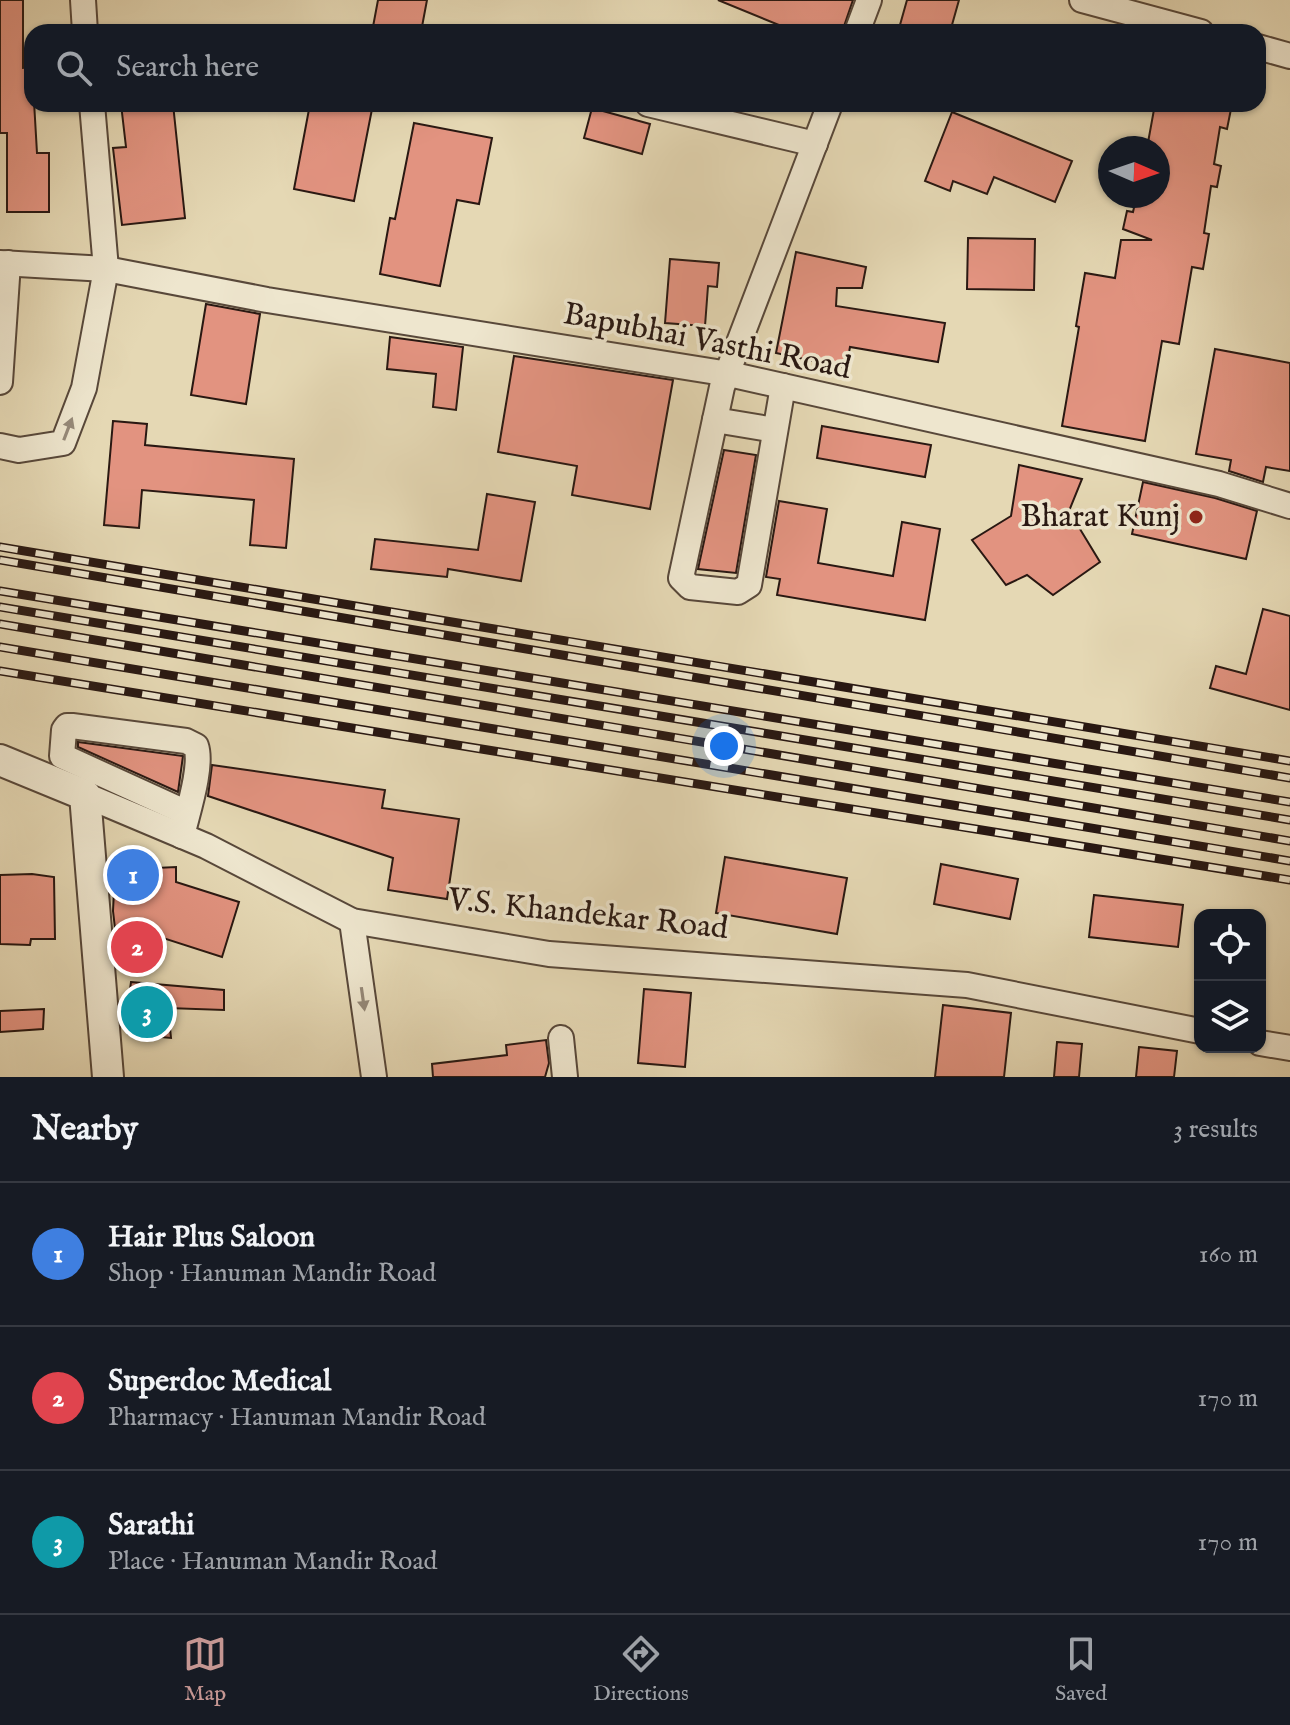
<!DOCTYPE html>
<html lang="en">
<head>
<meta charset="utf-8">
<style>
  body { margin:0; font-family:"IM FELL English",serif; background:#20242c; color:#f1f3f6 }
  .controls { position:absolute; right:24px; bottom:24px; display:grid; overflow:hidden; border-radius:16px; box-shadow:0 2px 6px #0004 }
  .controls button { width:72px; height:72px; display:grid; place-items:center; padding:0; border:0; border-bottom:2px solid #363941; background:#171b24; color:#f1f3f6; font:40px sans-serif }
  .compass { position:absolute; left:1098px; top:136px; width:72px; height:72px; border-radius:50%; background:#171b24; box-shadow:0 2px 6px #0004; rotate:92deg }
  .you { position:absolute; left:724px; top:746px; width:28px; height:28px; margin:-20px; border:6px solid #fff; border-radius:50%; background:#1a73e8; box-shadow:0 0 0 12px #1a73e833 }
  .badge { display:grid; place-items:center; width:52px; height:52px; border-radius:50%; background:#c59692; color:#fff; font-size:26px; font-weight:700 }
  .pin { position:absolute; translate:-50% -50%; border:4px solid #fff; box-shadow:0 2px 8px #0006 }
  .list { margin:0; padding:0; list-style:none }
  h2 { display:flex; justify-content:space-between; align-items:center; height:104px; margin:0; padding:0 32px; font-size:34px }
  h2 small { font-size:26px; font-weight:400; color:#9ea1a6 }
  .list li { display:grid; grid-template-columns:52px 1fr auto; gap:24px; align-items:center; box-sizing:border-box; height:144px; padding:0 32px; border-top:2px solid #363941 }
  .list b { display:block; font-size:30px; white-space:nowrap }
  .list p { margin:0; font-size:26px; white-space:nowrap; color:#9ea1a6 }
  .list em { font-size:26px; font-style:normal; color:#9ea1a6 }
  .icon { flex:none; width:44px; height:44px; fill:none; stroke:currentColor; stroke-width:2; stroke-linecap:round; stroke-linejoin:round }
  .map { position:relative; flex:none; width:1290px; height:1077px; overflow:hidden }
  .search { position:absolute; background:#171b24; box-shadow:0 2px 6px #0004; left:24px; right:24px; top:24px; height:88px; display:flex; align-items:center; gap:20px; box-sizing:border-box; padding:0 28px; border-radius:24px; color:#9ea1a6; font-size:30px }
  .sheet { height:536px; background:#171b24 }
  nav { display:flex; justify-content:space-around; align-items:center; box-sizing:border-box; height:112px; border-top:2px solid #363941; background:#171b24; font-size:22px; color:#9ea1a6 }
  nav a { display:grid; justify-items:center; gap:4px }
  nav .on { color:#c59692 }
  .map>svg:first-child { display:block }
</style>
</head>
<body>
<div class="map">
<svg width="1290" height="1077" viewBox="0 0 1290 1077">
  <rect width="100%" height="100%" fill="#e5d8b4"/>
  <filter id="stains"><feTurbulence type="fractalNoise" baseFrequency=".0025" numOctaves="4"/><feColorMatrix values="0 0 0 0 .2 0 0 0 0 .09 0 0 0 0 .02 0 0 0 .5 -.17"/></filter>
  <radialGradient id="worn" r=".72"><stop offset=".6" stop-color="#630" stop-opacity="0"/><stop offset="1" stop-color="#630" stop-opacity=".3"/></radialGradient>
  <g fill="#e29380" stroke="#291812" stroke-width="2">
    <polygon points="0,0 23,0 23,68 32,67 37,153 49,153 49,212 7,212 7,133 0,133"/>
    <polygon points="378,0 427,0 421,32 372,32"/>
    <polygon points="718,0 853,0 842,32 796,32"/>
    <polygon points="907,0 959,0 950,32 898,32"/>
    <polygon points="121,104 173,104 185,218 122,225 113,148 126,147"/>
    <polygon points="310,104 373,104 354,201 294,189"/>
    <polygon points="1155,104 1232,104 1227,129 1220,127 1214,164 1221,166 1217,187 1211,186 1204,233 1209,234 1203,269 1192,267 1179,344 1162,341 1145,441 1062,426 1079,327 1076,326 1085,273 1115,278 1121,240 1152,240 1123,229 1127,211 1133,212 1135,203 1143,204 1144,196 1158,196 1158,148 1147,148"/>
    <polygon points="592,108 650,124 642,154 584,138"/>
    <polygon points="952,112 1072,161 1055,202 994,177 987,194 953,181 950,191 925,181"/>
    <polygon points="414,123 492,138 479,204 457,200 440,286 380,274 390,218 395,219"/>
    <polygon points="968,238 1035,239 1034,290 967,289"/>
    <polygon points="796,252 866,267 862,288 837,288 836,306 945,323 938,362 850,347 846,368 776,353"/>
    <polygon points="670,259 719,263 717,287 708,286 705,326 665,323"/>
    <polygon points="206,304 260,314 246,404 191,395"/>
    <polygon points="390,337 463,347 456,410 433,407 436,374 387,369"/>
    <polygon points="1215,349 1290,363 1290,471 1266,467 1263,482 1229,471 1231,460 1196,454"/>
    <polygon points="514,356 673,380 650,509 572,495 577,466 498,452"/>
    <polygon points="113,421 147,424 145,445 294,459 286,548 250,545 254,500 142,490 139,528 104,525"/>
    <polygon points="822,426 931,445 925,477 817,458"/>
    <polygon points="724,450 756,455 736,573 698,569"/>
    <polygon points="1019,465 1082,479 1069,511 1100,562 1053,595 1027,575 1006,585 972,540 1011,516"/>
    <polygon points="1143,482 1215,498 1257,511 1246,559 1132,534"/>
    <polygon points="487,494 535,502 521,581 448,569 447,577 371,569 375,539 478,550"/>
    <polygon points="779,501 827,509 818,563 893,576 902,522 940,529 925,620 777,595 780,579 766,577"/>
    <polygon points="1263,609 1290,616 1290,710 1210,688 1216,666 1246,674"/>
    <polygon points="78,742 183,756 178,792 78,747"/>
    <polygon points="212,765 385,790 382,808 459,819 447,899 388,890 393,858 208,796"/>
    <polygon points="725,857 847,878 837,934 716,913"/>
    <polygon points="941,864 1018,879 1010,919 934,904"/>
    <polygon points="176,867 176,882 239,902 222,957 157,936 157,946 149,948 147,955 118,954 113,911 115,870"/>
    <polygon points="32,874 54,877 55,939 31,939 30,945 0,944 0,875"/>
    <polygon points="1094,895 1183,905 1178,947 1089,937"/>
    <polygon points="131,982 224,990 224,1010 168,1008 171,1038 128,1034 126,1018"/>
    <polygon points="644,989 691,993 685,1067 638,1063"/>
    <polygon points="943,1005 1011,1013 1004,1077 935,1077"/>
    <polygon points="44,1009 43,1029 0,1032 0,1011"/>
    <polygon points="546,1040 549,1063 545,1077 433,1077 432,1064 507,1055 506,1045"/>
    <polygon points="1057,1042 1082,1044 1079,1077 1054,1077"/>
    <polygon points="1139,1047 1177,1051 1174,1077 1136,1077"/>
  </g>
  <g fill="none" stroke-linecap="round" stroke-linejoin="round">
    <defs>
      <g id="minor">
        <polyline points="83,0 85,32"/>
        <polyline points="1082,0 1201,32"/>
        <polyline points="857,32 869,0"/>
        <polyline points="1258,47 1290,56"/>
        <polyline points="648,104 815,144"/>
        <polyline points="0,263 106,269 267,300 729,374 1219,484 1290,506"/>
        <polyline points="0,382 8,263"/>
        <polyline points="783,386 749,585 738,592 690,587 681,578 722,387 830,104"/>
        <polyline points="715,420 775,430"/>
        <polyline points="0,446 19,450 63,443 84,388 106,269 92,104"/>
        <polyline points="85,795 206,846 352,921 549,954 967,985 1200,1031"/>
        <path d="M 182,836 C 187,814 203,766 196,746 L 186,741 L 72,726 L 67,726 L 64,730 L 62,756 L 187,813"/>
        <polyline points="352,921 374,1077"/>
        <polyline points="561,1038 565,1077"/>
        <polyline points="1260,1043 1290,1048"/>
      </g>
      <polyline id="tertiary" points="0,760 85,795 108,1077"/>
    </defs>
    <use href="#minor" stroke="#58483a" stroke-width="28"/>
    <use href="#tertiary" stroke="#58483a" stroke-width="34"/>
    <use href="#minor" stroke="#eee6ce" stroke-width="24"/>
    <use href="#tertiary" stroke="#eee6ce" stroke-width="30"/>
    <defs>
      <g id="rail">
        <polyline points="0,547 1290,761"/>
        <polyline points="0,560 1290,778"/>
        <polyline points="0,591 1290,802"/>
        <polyline points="0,607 1290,820"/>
        <polyline points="0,624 1290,841"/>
        <polyline points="0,647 1290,861"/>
        <polyline points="0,671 1290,880"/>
      </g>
    </defs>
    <use href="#rail" stroke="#291812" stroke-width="9"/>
    <use href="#rail" stroke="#eee6ce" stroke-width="6" stroke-dasharray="18" stroke-linecap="butt"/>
  </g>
  <defs><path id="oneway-solid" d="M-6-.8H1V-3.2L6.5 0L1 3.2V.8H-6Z" transform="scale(2)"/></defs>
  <g fill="#958979">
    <use href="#oneway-solid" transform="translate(68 429) rotate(-69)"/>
    <use href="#oneway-solid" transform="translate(363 999) rotate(82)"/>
  </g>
  <circle fill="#8f2418" stroke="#eee6ce" stroke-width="3" cx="1196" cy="517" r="8"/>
  <g text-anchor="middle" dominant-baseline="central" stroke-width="7" stroke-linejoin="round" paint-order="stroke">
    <g font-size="32" fill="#291812" stroke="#eee6ce">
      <text transform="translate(707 342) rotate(11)">Bapubhai Vasthi Road</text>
      <text transform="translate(588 915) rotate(6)">V.S. Khandekar Road</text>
    </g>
    <g font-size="32" fill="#291812" stroke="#eee6ce" text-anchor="end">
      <text x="1180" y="517">Bharat Kunj</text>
    </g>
  </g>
  <rect width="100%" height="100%" filter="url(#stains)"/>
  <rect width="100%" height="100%" fill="url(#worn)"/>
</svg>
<div class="controls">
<button><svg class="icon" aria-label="locate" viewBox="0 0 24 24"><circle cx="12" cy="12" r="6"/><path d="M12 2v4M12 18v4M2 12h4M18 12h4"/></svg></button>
<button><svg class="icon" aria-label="layers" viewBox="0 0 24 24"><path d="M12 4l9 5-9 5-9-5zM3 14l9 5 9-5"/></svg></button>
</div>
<svg class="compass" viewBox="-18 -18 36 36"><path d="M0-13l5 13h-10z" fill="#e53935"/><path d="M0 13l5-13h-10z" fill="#9ea1a6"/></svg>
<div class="you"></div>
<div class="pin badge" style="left:133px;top:875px;background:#3f7fe0">1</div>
<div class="pin badge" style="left:137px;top:947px;background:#e0444e">2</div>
<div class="pin badge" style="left:147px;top:1012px;background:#0f9aa8">3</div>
<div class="search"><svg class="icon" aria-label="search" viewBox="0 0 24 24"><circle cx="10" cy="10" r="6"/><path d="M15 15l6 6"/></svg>Search here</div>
</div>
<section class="sheet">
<h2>Nearby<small>3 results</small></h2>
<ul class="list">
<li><span class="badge" style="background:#3f7fe0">1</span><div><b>Hair Plus Saloon</b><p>Shop · Hanuman Mandir Road</p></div><em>160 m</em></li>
<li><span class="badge" style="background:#e0444e">2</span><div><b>Superdoc Medical</b><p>Pharmacy · Hanuman Mandir Road</p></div><em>170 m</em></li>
<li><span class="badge" style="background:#0f9aa8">3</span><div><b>Sarathi</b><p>Place · Hanuman Mandir Road</p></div><em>170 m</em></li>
</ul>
</section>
<nav>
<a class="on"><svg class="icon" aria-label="map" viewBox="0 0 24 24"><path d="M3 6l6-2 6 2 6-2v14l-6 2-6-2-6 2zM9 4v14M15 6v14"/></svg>Map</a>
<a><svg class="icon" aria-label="directions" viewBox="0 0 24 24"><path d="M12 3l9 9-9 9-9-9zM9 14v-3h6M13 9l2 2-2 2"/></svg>Directions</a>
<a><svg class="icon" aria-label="saved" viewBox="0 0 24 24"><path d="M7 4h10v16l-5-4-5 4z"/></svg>Saved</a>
</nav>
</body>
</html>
